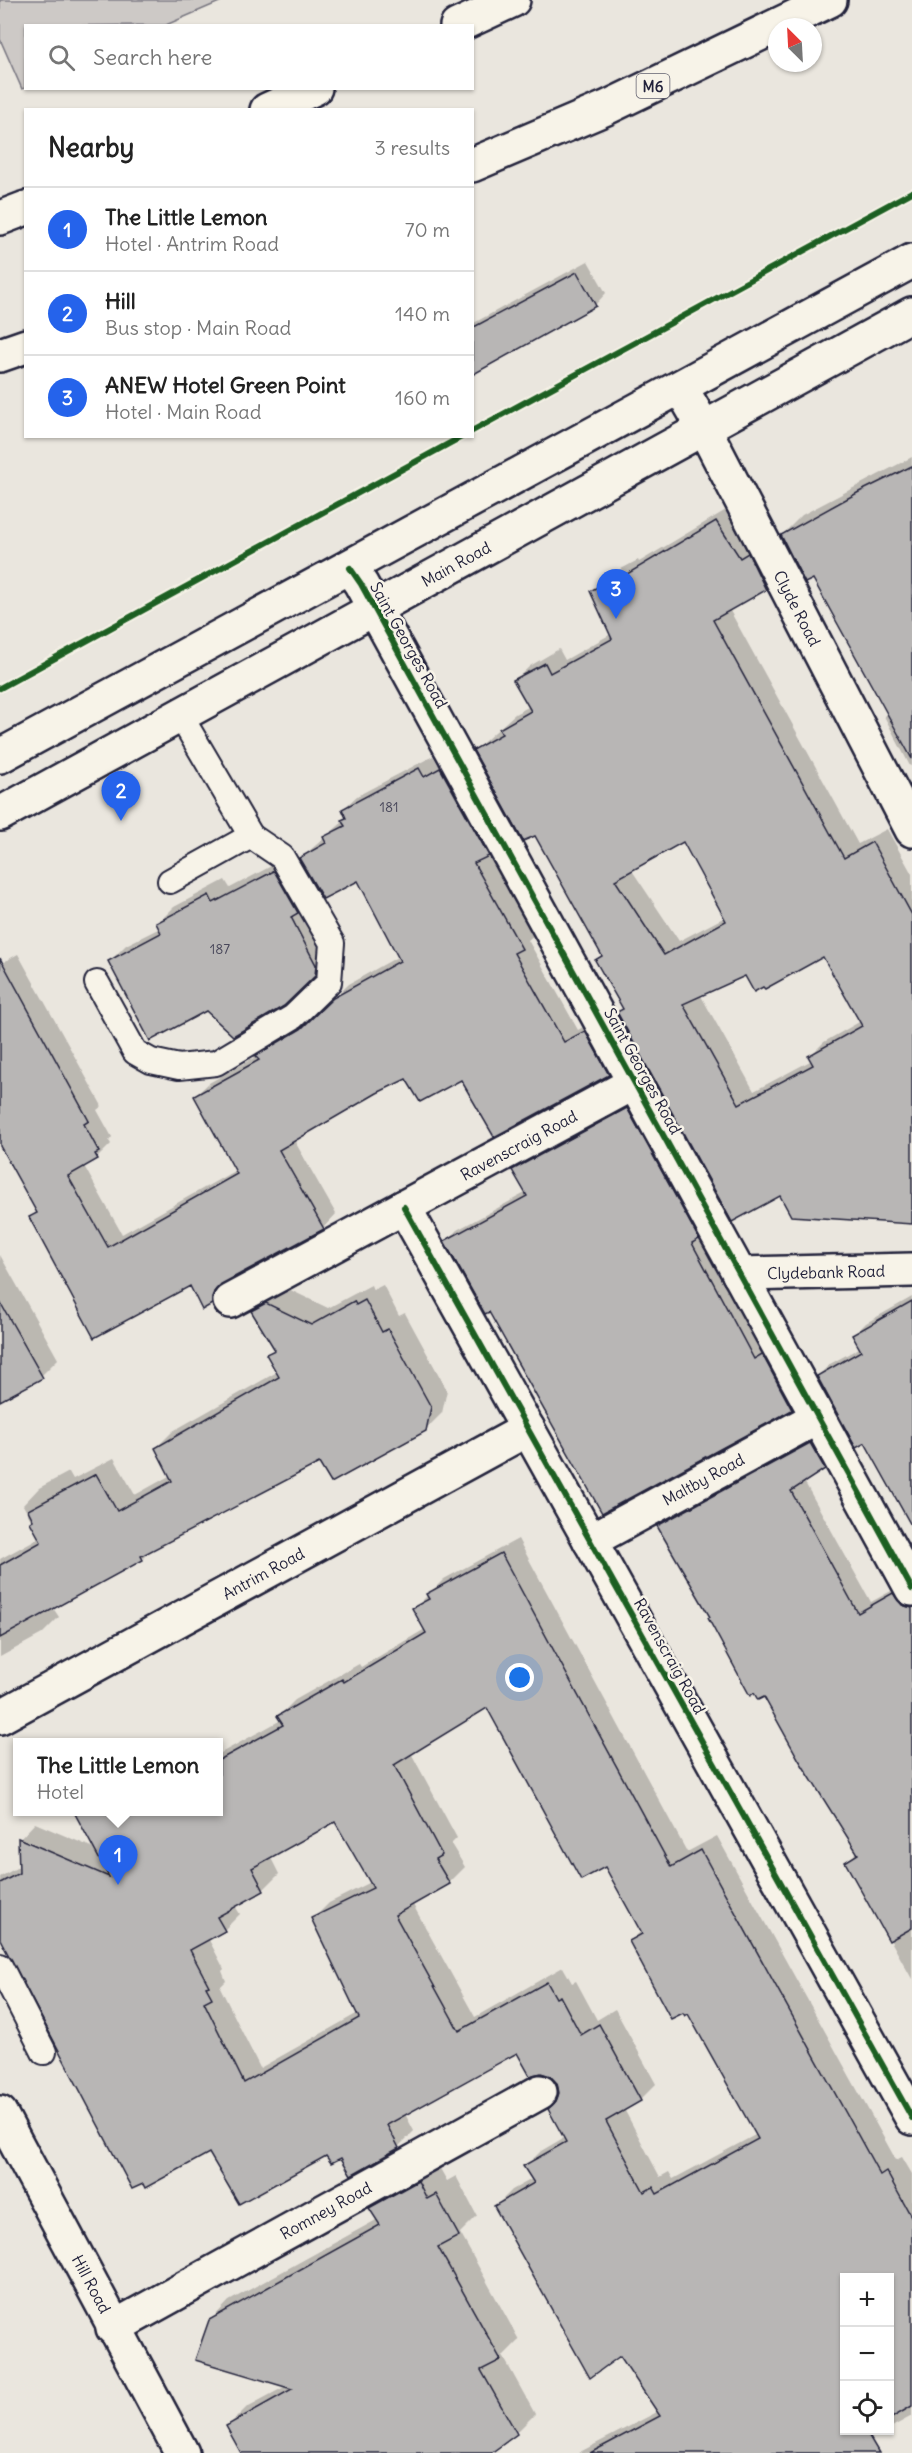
<!DOCTYPE html>
<html lang="en">
<head>
<meta charset="utf-8">
<style>
  body { margin:0; font-family:Delius,sans-serif; background:#f6f6f6; color:#222 }
  .controls { position:absolute; right:18px; bottom:18px; display:grid; overflow:hidden; border-radius:0px; box-shadow:0 2px 4px #0004 }
  .controls button { width:54px; height:54px; display:grid; place-items:center; padding:0; border:0; border-bottom:2px solid #e0e0e0; background:#fff; color:#222; font:30px sans-serif }
  .compass { position:absolute; left:768px; top:18px; width:54px; height:54px; border-radius:50%; background:#fff; box-shadow:0 2px 4px #0004; rotate:336deg }
  .you { position:absolute; left:520px; top:1678px; width:21px; height:21px; margin:-15px; border:4px solid #fff; border-radius:50%; background:#1a73e8; box-shadow:0 0 0 9px #1a73e833 }
  .badge { display:grid; place-items:center; width:39px; height:39px; border-radius:50%; background:#2563eb; color:#fff; font-size:20px; font-weight:700 }
  .pin { position:absolute; translate:-50% -50px; filter:drop-shadow(0 2px 3px #0008) }
  .pin::after { content:''; position:absolute; top:32px; width:21px; height:18px; background:inherit; clip-path:polygon(0 0,100% 0,50% 100%) }
  .popup { position:absolute; left:13px; top:1738px; width:210px; height:78px; box-sizing:border-box; display:grid; place-content:center; border-radius:0px; background:#fff; filter:drop-shadow(0 2px 4px #0005); font-size:20px; white-space:nowrap; color:#767676 }
  .popup b { font-size:22px; color:#222 }
  .popup::after { content:''; position:absolute; left:50%; top:100%; margin-left:-12px; border:12px solid transparent; border-top-color:#fff }
  .list { margin:0; padding:0; list-style:none }
  h2 { display:flex; justify-content:space-between; align-items:center; height:78px; margin:0; padding:0 24px; font-size:26px }
  h2 small { font-size:20px; font-weight:400; color:#767676 }
  .list li { display:grid; grid-template-columns:39px 1fr auto; gap:18px; align-items:center; box-sizing:border-box; height:84px; padding:0 24px; border-top:2px solid #e0e0e0 }
  .list b { display:block; font-size:22px; white-space:nowrap }
  .list p { margin:0; font-size:20px; white-space:nowrap; color:#767676 }
  .list em { font-size:20px; font-style:normal; color:#767676 }
  .icon { flex:none; width:33px; height:33px; fill:none; stroke:currentColor; stroke-width:2; stroke-linecap:round; stroke-linejoin:round }
  .map { position:relative; flex:none; width:912px; height:2453px; overflow:hidden }
  .search { position:absolute; background:#fff; box-shadow:0 2px 4px #0004; left:24px; top:24px; width:450px; height:66px; display:flex; align-items:center; gap:15px; box-sizing:border-box; padding:0 21px; border-radius:0px; color:#767676; font-size:22px }
  .panel { position:absolute; background:#fff; box-shadow:0 2px 4px #0004; left:24px; top:108px; width:450px; height:330px; border-radius:0px }
  .map>svg:first-child { display:block }
</style>
</head>
<body>
<div class="map">
<svg width="912" height="2453" viewBox="0 0 912 2453">
  <rect width="100%" height="100%" fill="#eae6de"/>
  <filter id="ink" filterUnits="userSpaceOnUse"><feTurbulence type="fractalNoise" baseFrequency=".0167" numOctaves="2"/><feDisplacementMap in="SourceGraphic" scale="12" xChannelSelector="R" yChannelSelector="G"/><feConvolveMatrix kernelMatrix="1 2 1 2 8 2 1 2 1" color-interpolation-filters="sRGB"/></filter>
  <g filter="url(#ink)">
    <polygon fill="#cdc9c6" stroke="#787680" stroke-width="1.5" points="0,0 224,0 166,25 26,26 25,88 22,89 0,39"/>
    <g fill="#0003" fill-rule="evenodd">
      <polygon points="588,261 606,293 595,305 472,373 472,324"/>
      <polygon points="912,457 912,765 910,766 884,716 888,712 813,576 782,535 802,515"/>
      <path d="M 731,507 L 780,574 L 766,588 L 729,609 L 858,844 L 887,829 L 912,874 L 912,1223 L 781,1194 L 619,1012 L 624,1008 L 597,960 L 603,955 L 535,834 L 475,750 L 515,714 L 530,706 L 515,680 L 530,666 L 559,649 L 565,660 L 611,634 L 592,592 L 606,577 L 638,560 L 639,562 ZM 683,840 L 725,917 L 679,941 L 631,869 ZM 823,955 L 861,1021 L 824,1042 L 810,1056 L 812,1060 L 754,1091 L 700,994 L 746,974 Z"/>
      <polygon points="454,755 502,842 490,853 535,934 528,940 578,1030 599,1018 622,1060 608,1074 407,1077 294,1140 336,1214 323,1228 227,1280 225,1289 211,1303 190,1284 31,1217 37,1211 0,1143 0,964 18,954 102,1106 97,1110 112,1137 109,1141 111,1144 97,1158 84,1166 122,1234 236,1170 195,1096 209,1083 257,1056 270,1043 316,1016 349,984 399,956 359,879 301,858 344,821 347,816 343,809 357,796 433,756 438,764"/>
      <polygon points="290,856 331,958 283,1004 206,1009 110,961 126,945 160,928 158,923 174,907 225,880 230,888"/>
      <polygon points="639,1098 803,1397 791,1408 602,1511 490,1310 446,1241 457,1230 527,1192 514,1170 525,1159"/>
      <polygon points="0,1255 58,1359 41,1376 0,1399"/>
      <polygon points="371,1285 373,1290 383,1285 399,1316 405,1313 447,1390 442,1413 425,1430 320,1461 154,1547 142,1559 53,1608 59,1617 42,1634 0,1657 0,1559 40,1537 23,1505 39,1488 69,1472 73,1479 114,1458 135,1495 171,1475 156,1448 173,1431 277,1372 268,1354 275,1347 253,1311 269,1295 284,1287 328,1308"/>
      <polygon points="912,1297 912,1525 865,1441 818,1376 830,1364 861,1347 854,1335 866,1323"/>
      <polygon points="823,1432 836,1456 824,1468 804,1481 871,1602 891,1591 912,1630 912,1979 847,1862 858,1851 765,1695 754,1691 659,1526 671,1514"/>
      <path d="M 518,1539 L 687,1852 L 717,1836 L 896,2160 L 902,2157 L 912,2174 L 912,2416 L 890,2428 L 890,2278 L 844,2278 L 844,2430 L 886,2430 L 848,2451 L 578,2453 L 659,2411 L 621,2354 L 496,2206 L 512,2190 L 532,2179 L 525,2167 L 541,2151 L 565,2137 L 558,2101 L 560,2093 L 558,2083 L 551,2075 L 518,2051 L 405,2114 L 414,2131 L 398,2147 L 341,2156 L 210,2151 L 0,1936 L 0,1877 L 20,1866 L 20,1839 L 35,1823 L 96,1849 L 76,1812 L 219,1812 L 219,1754 L 281,1720 L 279,1716 L 295,1700 L 359,1664 L 361,1667 L 425,1629 L 414,1609 L 444,1579 ZM 488,1706 L 606,1865 L 642,1930 L 631,1941 L 689,2012 L 757,2134 L 673,2179 L 669,2172 L 660,2177 L 624,2109 L 640,2100 L 656,2084 L 615,2009 L 597,2020 L 576,1981 L 572,1983 L 563,1967 L 475,2017 L 412,1903 L 449,1883 L 465,1867 L 451,1844 L 457,1838 L 411,1753 ZM 336,1820 L 371,1882 L 329,1903 L 313,1919 L 358,2013 L 260,2068 L 220,1987 L 226,1981 L 222,1971 L 224,1969 L 208,1938 L 224,1930 L 240,1914 L 235,1906 L 263,1890 L 279,1874 L 270,1856 Z"/>
      <polygon points="437,2163 447,2181 456,2176 477,2216 460,2233 519,2340 503,2356 535,2414 516,2433 478,2453 242,2453 228,2426 247,2407 286,2386 210,2321 229,2301 378,2219 371,2208 390,2189"/>
    </g>
    <g fill="#b8b6b5" stroke="#22223b" stroke-width="1.5" fill-rule="evenodd">
      <polygon points="577,272 596,306 472,375 472,328"/>
      <polygon points="912,466 912,759 813,579 805,583 781,535 859,492"/>
      <path d="M 716,521 L 740,558 L 748,553 L 766,590 L 713,620 L 844,858 L 872,842 L 912,915 L 912,1224 L 791,1216 L 780,1196 L 732,1222 L 617,1012 L 623,1009 L 595,960 L 602,956 L 535,836 L 523,841 L 473,750 L 502,734 L 499,729 L 531,711 L 513,680 L 545,663 L 550,673 L 612,639 L 590,591 L 623,573 L 624,576 ZM 683,842 L 726,921 L 664,955 L 615,880 ZM 823,957 L 862,1026 L 808,1056 L 813,1065 L 739,1104 L 683,1004 L 745,976 L 754,992 L 763,987 L 765,989 Z"/>
      <polygon points="419,768 424,777 440,768 489,856 474,863 522,949 514,953 564,1042 585,1031 609,1075 494,1137 461,1080 420,1102 406,1079 377,1093 279,1150 324,1229 221,1284 214,1292 212,1304 202,1310 190,1286 94,1338 29,1217 37,1213 0,1146 0,958 89,1121 84,1124 99,1152 95,1154 98,1159 68,1176 108,1247 237,1174 194,1096 259,1060 255,1056 301,1029 333,998 400,961 358,881 323,899 299,858 326,843 323,837 345,826 341,820 346,818 342,809"/>
      <polygon points="274,871 298,913 291,917 316,965 315,976 284,1006 233,1036 206,1011 150,1041 108,961 161,933 156,923 209,895 213,903"/>
      <polygon points="627,1108 699,1239 692,1243 754,1359 762,1354 792,1410 602,1513 489,1312 485,1314 444,1241 527,1196 512,1170"/>
      <polygon points="365,1300 382,1332 388,1329 431,1407 426,1431 331,1483 319,1463 141,1556 143,1560 0,1638 0,1565 41,1542 30,1522 33,1520 28,1510 96,1474 117,1511 172,1481 155,1448 279,1377 266,1354 275,1350 251,1311 266,1303 311,1325 354,1301 356,1305"/>
      <polygon points="912,1301 912,1527 865,1443 856,1448 817,1376 861,1351 852,1335"/>
      <polygon points="0,1302 43,1378 0,1401"/>
      <polygon points="810,1443 825,1469 791,1491 858,1613 893,1593 902,1605 912,1608 912,1928 889,1941 845,1862 858,1854 799,1760 764,1697 758,1700 754,1693 750,1696 708,1618 710,1617 657,1526"/>
      <path d="M 501,1553 L 671,1867 L 701,1850 L 880,2175 L 886,2171 L 912,2218 L 912,2406 L 890,2419 L 890,2277 L 844,2277 L 844,2430 L 868,2430 L 866,2431 L 879,2453 L 590,2453 L 660,2416 L 620,2356 L 590,2378 L 494,2206 L 534,2183 L 523,2166 L 566,2142 L 548,2109 L 556,2101 L 559,2093 L 557,2083 L 550,2076 L 541,2073 L 530,2076 L 517,2053 L 387,2125 L 399,2148 L 351,2175 L 341,2158 L 331,2163 L 326,2156 L 239,2204 L 209,2153 L 145,2188 L 143,2184 L 132,2189 L 0,1939 L 0,1883 L 19,1873 L 18,1838 L 109,1877 L 74,1812 L 219,1812 L 219,1760 L 283,1725 L 277,1716 L 342,1679 L 344,1682 L 426,1633 L 412,1608 L 429,1599 L 426,1594 ZM 487,1708 L 581,1880 L 605,1867 L 642,1934 L 629,1941 L 671,2019 L 683,2013 L 685,2016 L 688,2014 L 758,2139 L 657,2194 L 653,2187 L 644,2192 L 606,2121 L 641,2101 L 599,2024 L 581,2035 L 560,1996 L 556,1998 L 547,1982 L 459,2031 L 395,1915 L 450,1884 L 435,1859 L 442,1855 L 394,1765 ZM 335,1822 L 373,1888 L 311,1918 L 359,2018 L 244,2083 L 204,2002 L 212,1998 L 206,1987 L 209,1986 L 190,1950 L 225,1931 L 217,1917 L 264,1891 L 252,1868 Z"/>
      <polygon points="418,2181 427,2199 436,2194 459,2236 438,2247 501,2360 481,2370 517,2434 491,2453 241,2453 226,2426 292,2389 195,2360 209,2320 380,2225 369,2208"/>
    </g>
    <g fill="none" stroke-linecap="round" stroke-linejoin="round">
      <defs>
        <g id="service">
          <polyline points="180,715 251,836"/>
          <polyline points="97,983 135,1052 151,1061 179,1067 216,1063 293,1017 329,982 332,943 282,857 251,836 170,881"/>
          <polyline points="0,1966 44,2052"/>
        </g>
        <g id="minor">
          <path id="s1" d="M 681,388 L 704,428 L 912,830"/>
          <polyline points="350,568 361,584 912,1589"/>
          <polyline points="404,1207 912,2118"/>
          <path id="s2" d="M 739,1274 L 912,1270"/>
          <path id="s3" d="M 230,1301 L 634,1083"/>
          <path id="s4" d="M 590,1541 L 818,1417"/>
          <path id="s5" d="M 0,1717 L 528,1429"/>
          <path id="s6" d="M 0,2113 L 182,2453"/>
          <path id="s7" d="M 113,2328 L 540,2092"/>
        </g>
        <g id="secondary">
          <polyline points="0,756 912,261"/>
          <path id="s8" d="M 0,814 L 912,314"/>
        </g>
        <g id="primary">
          <polyline points="457,26 513,0"/>
          <polyline points="267,110 315,88"/>
          <polyline points="472,165 606,108 830,0"/>
          <polyline points="0,218 26,208"/>
          <polyline points="0,355 26,346"/>
        </g>
      </defs>
      <use href="#service" stroke="#22223b" stroke-width="28"/>
      <use href="#minor" stroke="#22223b" stroke-width="38"/>
      <use href="#secondary" stroke="#22223b" stroke-width="38"/>
      <use href="#primary" stroke="#22223b" stroke-width="38"/>
      <use href="#service" stroke="#f7f3e8" stroke-width="24"/>
      <use href="#minor" stroke="#f7f3e8" stroke-width="33"/>
      <use href="#secondary" stroke="#f7f3e8" stroke-width="33"/>
      <use href="#primary" stroke="#f7f3e8" stroke-width="33"/>
      <defs>
        <g id="cycleway">
          <polyline points="472,431 912,192"/>
          <polyline points="350,568 361,584 912,1589"/>
          <polyline points="0,688 463,436"/>
          <polyline points="404,1207 912,2118"/>
        </g>
      </defs>
      <use href="#cycleway" stroke="#f7f3e8" stroke-width="10"/>
      <use href="#cycleway" stroke="#1b5e20" stroke-width="6"/>
    </g>
  </g>
  <g text-anchor="middle" dominant-baseline="central" stroke-width="5" stroke-linejoin="round" paint-order="stroke">
    <g font-size="14" fill="#48475a">
      <text x="389" y="807">181</text>
      <text x="220" y="949">187</text>
    </g>
    <rect fill="#f7f3e8" stroke="#62616f" stroke-width="1.5" x="636.5" y="74" width="33" height="24" rx="4.5"/>
    <g font-size="15" font-weight="bold" fill="#22223b">
      <text x="653" y="86">M6</text>
    </g>
    <g font-size="16" fill="#22223b" stroke="#f7f3e8">
      <text stroke="none"><textPath href="#s8" startOffset="520">Main Road</textPath></text>
      <text stroke="none"><textPath href="#s1" startOffset="249">Clyde Road</textPath></text>
      <text transform="translate(409 645) rotate(61)">Saint Georges Road</text>
      <text transform="translate(643 1071) rotate(61)">Saint Georges Road</text>
      <text stroke="none"><textPath href="#s3" startOffset="328">Ravenscraig Road</textPath></text>
      <text stroke="none"><textPath href="#s2" startOffset="87">Clydebank Road</textPath></text>
      <text stroke="none"><textPath href="#s4" startOffset="129">Maltby Road</textPath></text>
      <text stroke="none"><textPath href="#s5" startOffset="300">Antrim Road</textPath></text>
      <text transform="translate(670 1656) rotate(61)">Ravenscraig Road</text>
      <text stroke="none"><textPath href="#s7" startOffset="243">Romney Road</textPath></text>
      <text stroke="none"><textPath href="#s6" startOffset="194">Hill Road</textPath></text>
    </g>
  </g>
</svg>
<div class="controls">
<button>+</button>
<button>−</button>
<button><svg class="icon" aria-label="locate" viewBox="0 0 24 24"><circle cx="12" cy="12" r="6"/><path d="M12 2v4M12 18v4M2 12h4M18 12h4"/></svg></button>
</div>
<svg class="compass" viewBox="-18 -18 36 36"><path d="M0-13l5 13h-10z" fill="#e53935"/><path d="M0 13l5-13h-10z" fill="#767676"/></svg>
<div class="you"></div>
<div class="pin badge" style="left:118px;top:1885px">1</div>
<div class="popup"><b>The Little Lemon</b>Hotel</div>
<div class="pin badge" style="left:121px;top:821px">2</div>
<div class="pin badge" style="left:616px;top:619px">3</div>
<div class="search"><svg class="icon" aria-label="search" viewBox="0 0 24 24"><circle cx="10" cy="10" r="6"/><path d="M15 15l6 6"/></svg>Search here</div>
<section class="panel">
<h2>Nearby<small>3 results</small></h2>
<ul class="list">
<li><span class="badge">1</span><div><b>The Little Lemon</b><p>Hotel · Antrim Road</p></div><em>70 m</em></li>
<li><span class="badge">2</span><div><b>Hill</b><p>Bus stop · Main Road</p></div><em>140 m</em></li>
<li><span class="badge">3</span><div><b>ANEW Hotel Green Point</b><p>Hotel · Main Road</p></div><em>160 m</em></li>
</ul>
</section>
</div>
</body>
</html>
